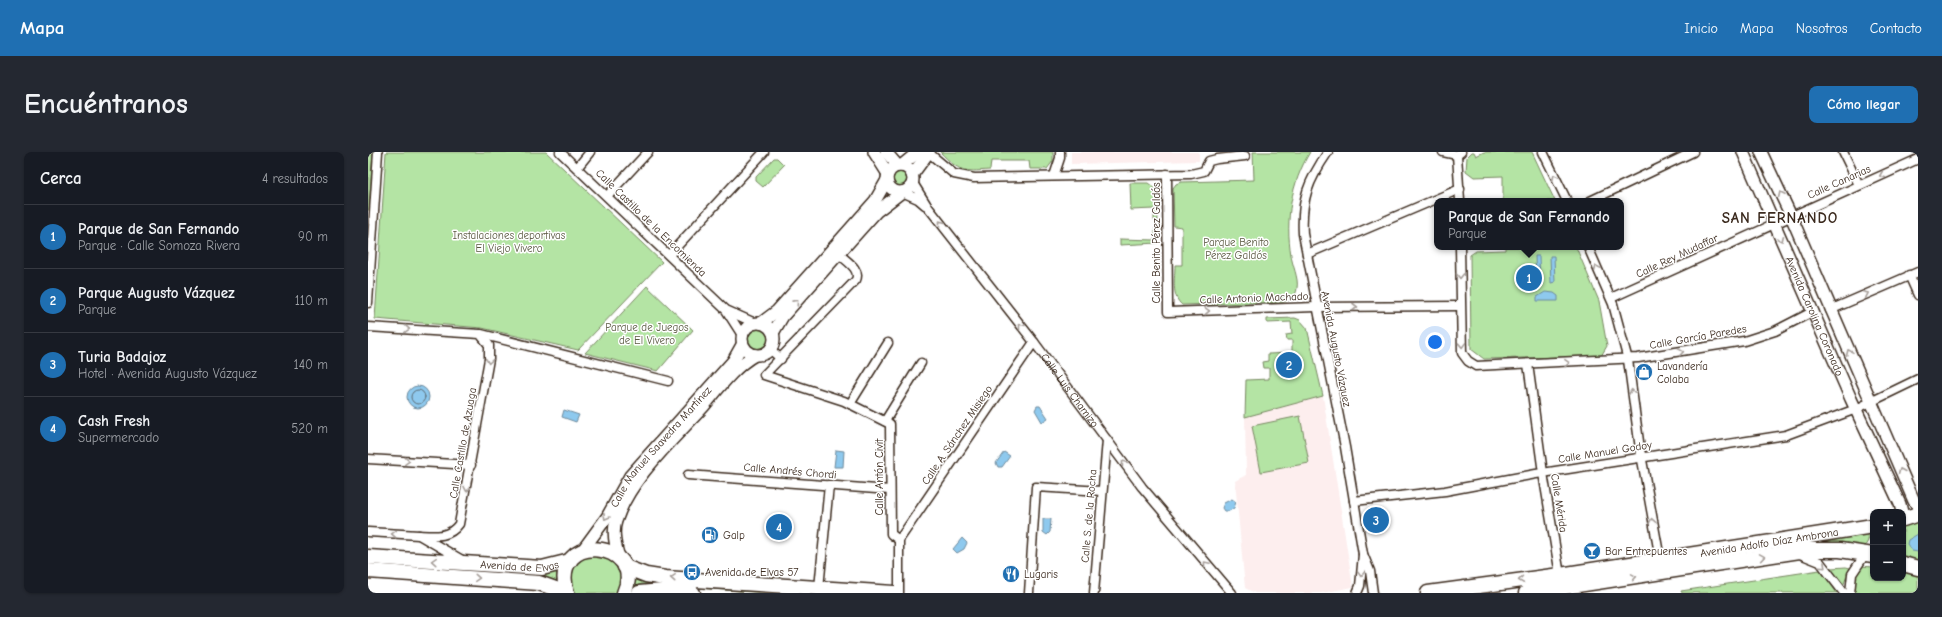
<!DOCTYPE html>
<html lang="es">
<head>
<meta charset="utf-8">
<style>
  body { margin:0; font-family:"Comic Neue",sans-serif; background:#242831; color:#f1f3f6 }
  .controls { position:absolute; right:12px; bottom:12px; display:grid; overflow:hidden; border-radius:8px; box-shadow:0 1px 3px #0004 }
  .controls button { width:36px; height:36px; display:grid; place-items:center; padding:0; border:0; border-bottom:1px solid #363941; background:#171b24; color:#f1f3f6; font:20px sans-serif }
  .you { position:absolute; left:1067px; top:190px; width:14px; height:14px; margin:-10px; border:3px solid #fff; border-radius:50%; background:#1a73e8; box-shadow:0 0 0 6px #1a73e833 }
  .badge { display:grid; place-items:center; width:26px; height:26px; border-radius:50%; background:#1f6fb2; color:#fff; font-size:13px; font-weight:700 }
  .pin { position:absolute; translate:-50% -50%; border:2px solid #fff; box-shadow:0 1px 4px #0006 }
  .popup { position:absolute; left:1066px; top:46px; width:190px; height:52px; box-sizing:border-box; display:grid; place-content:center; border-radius:8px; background:#171b24; filter:drop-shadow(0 1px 3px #0005); font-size:13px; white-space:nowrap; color:#9ea1a6 }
  .popup b { font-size:15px; color:#f1f3f6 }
  .popup::after { content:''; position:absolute; left:50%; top:100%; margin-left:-8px; border:8px solid transparent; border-top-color:#171b24 }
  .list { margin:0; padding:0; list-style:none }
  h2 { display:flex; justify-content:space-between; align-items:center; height:52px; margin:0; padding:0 16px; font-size:17px }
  h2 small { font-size:13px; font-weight:400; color:#9ea1a6 }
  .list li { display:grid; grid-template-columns:26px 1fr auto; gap:12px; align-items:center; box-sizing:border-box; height:64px; padding:0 16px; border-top:1px solid #363941 }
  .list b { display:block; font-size:15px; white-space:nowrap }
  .list p { margin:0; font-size:13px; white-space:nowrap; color:#9ea1a6 }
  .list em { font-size:13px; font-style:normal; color:#9ea1a6 }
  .map { position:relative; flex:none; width:1550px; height:441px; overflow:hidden; border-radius:8px }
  header { display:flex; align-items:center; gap:24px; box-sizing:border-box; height:56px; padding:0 20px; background:#1f6fb2; color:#fff }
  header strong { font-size:19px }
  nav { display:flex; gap:22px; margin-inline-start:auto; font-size:14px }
  .intro { display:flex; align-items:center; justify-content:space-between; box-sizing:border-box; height:96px; padding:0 24px }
  h1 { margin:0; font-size:28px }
  .button { padding:10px 18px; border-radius:8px; background:#1f6fb2; color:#fff; font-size:14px; font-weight:700 }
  main { display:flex; gap:24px; padding:0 24px }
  aside { flex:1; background:#171b24; border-radius:8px; box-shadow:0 1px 3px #0004 }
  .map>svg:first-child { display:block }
</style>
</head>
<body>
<header>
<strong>Mapa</strong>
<nav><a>Inicio</a><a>Mapa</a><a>Nosotros</a><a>Contacto</a></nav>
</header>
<div class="intro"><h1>Encuéntranos</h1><a class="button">Cómo llegar</a></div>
<main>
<aside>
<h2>Cerca<small>4 resultados</small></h2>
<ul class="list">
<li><span class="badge">1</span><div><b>Parque de San Fernando</b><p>Parque · Calle Somoza Rivera</p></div><em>90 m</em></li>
<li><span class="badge">2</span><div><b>Parque Augusto Vázquez</b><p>Parque</p></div><em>110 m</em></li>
<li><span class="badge">3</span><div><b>Turia Badajoz</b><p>Hotel · Avenida Augusto Vázquez</p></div><em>140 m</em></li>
<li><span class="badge">4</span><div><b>Cash Fresh</b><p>Supermercado</p></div><em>520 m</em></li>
</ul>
</aside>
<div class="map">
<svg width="1550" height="441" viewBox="0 0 1550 441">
  <rect width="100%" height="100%" fill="#fff"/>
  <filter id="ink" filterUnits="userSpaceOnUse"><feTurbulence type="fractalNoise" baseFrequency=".025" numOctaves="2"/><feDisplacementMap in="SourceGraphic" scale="8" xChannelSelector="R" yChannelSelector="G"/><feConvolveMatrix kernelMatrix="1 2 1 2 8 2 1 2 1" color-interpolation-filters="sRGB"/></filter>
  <g filter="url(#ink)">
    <g fill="#fdeeee">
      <polygon points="703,0 831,0 831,9 703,12"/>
      <polygon points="955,244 985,435 953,441 887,441 877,436 867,329 878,323 877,265"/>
    </g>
    <g fill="#b4e4a4" stroke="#788761">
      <polygon points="0,0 5,0 1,58 0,58"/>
      <polygon points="18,0 178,0 294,110 210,198 114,176 7,167"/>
      <path d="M 572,0 L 685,0 L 685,9 L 679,17 L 662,17 L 661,9 L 623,9 L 622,18 C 594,20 592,20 572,0 Z"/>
      <path d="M 885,0 L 942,0 C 923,31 917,68 923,103 C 924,113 931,126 929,136 C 928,145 923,148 915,150 L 814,153 C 803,144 807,126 807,113 L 814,113 L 814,75 L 806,74 L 805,36 L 808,32 L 813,30 L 886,28 Z"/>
      <polygon points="1104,0 1106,0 1108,4 1116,0 1164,0 1187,49 1135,49 1135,24 1106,25 1098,19 1099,5"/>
      <polygon points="406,6 409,6 416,13 395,35 388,29 388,25"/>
      <circle cx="532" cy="27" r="9"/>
      <polygon points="762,31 780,31 788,37 790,69 786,69 786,57 763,58"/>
      <polygon points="787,76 790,76 790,91 752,93 752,87 787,88"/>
      <polygon points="1137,95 1208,95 1231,149 1239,194 1233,204 1116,207 1103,197 1102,103 1108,99 1137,98"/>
      <polygon points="279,134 325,178 290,219 217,201"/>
      <polygon points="927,166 932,168 939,176 955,244 877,265 878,228 901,227 901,216 895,216 894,210 900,209 900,202 924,201 924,188 919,188 918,183 924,182 923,170 899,171 899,167"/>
      <circle cx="390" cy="187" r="10"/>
      <polygon points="932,264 941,311 893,320 884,274"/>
      <polygon points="1550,368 1550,409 1535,405 1535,375"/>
      <polygon points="1502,379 1500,389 1495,397 1242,424"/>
      <path d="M 232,402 C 253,415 256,416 250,441 L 205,441 L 202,420 L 212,406 Z"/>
      <polygon points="0,410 189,420 189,430 178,427 0,415"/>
      <polygon points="1493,414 1505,415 1505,426 1535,426 1535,420 1550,423 1550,441 1485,441 1485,427"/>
      <polygon points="1478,415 1482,416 1475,434 1463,416"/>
      <polygon points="1452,418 1469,441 1314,441 1313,439"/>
      <polygon points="265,424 474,441 397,441 274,432 265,435"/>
    </g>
    <g fill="#8ec9ee" stroke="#6d899b">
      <polygon points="1167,104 1171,104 1172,131 1168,131"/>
      <polygon points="1182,104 1186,104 1187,130 1183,131"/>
      <polygon points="1177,140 1186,141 1190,144 1190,149 1169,149 1169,145"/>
      <circle cx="50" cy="245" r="11"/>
      <polygon points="669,254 672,254 680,266 674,270 667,258"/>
      <polygon points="196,258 211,263 208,270 194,265"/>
      <polygon points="468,298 476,299 475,315 466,315"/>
      <polygon points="636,300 642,304 634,315 630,315 628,311"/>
      <polygon points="864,347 868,350 866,356 861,359 856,359 854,356 856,351"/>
      <polygon points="675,367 683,367 682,380 679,383 675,380"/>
      <polygon points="1550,382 1550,400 1544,399 1539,392 1540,388"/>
      <polygon points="594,386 599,391 596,397 589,401 585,397"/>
    </g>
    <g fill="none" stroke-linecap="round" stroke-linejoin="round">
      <circle stroke="#5c6a71" stroke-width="1" cx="50" cy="245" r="7"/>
      <defs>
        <g id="street">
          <polyline points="192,0 358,158 374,183"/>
          <path d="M 960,0 C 940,29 933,47 935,82 L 977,295 L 995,402 L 1002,419 L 1005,441"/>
          <polyline points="1075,0 1089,3 1093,0"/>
          <polyline points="1175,0 1199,49"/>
          <polyline points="1475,0 1491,33"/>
          <polyline points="561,1 586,22 606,26 823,22 836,19 841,9 849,7 877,4"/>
          <polyline points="1089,3 1092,49"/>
          <polyline points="209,16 222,0"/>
          <polyline points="799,22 800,160 948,155 1092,154"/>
          <polyline points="686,24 692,6 692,0"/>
          <path id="s1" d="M 545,31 L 560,55 L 666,190 L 774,335 L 864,441"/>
          <polyline points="534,40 550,47 557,53"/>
          <polyline points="239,44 280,0"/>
          <polyline points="1222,49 1325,0"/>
          <polyline points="1092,95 1094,201 1100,209 1108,214 1270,206 1376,189 1407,179 1446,159"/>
          <polyline points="1220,95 1245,152 1260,208 1272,297 1292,407"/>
          <path d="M 471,102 C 478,109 493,117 488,128 L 396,223 L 476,249 L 522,272 L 523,382 L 531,388"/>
          <polyline points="939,102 1092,37"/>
          <polyline points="301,103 396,0"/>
          <polyline points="1541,123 1550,143"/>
          <polyline points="1243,146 1550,7"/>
          <polyline points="0,151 10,0"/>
          <polyline points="1462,158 1550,120"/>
          <polyline points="360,159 387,171"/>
          <path d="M 0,175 L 112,182 L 121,193 L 121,207 L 91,372 C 81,386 67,384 51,383"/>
          <polyline points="113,182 300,229"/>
          <polyline points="402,197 413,207"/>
          <polyline points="1160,212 1175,321 1192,423"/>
          <polyline points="482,252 520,191"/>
          <polyline points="517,269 553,211"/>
          <polyline points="0,307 103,313"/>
          <polyline points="320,323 522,338"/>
          <polyline points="986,349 1077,339 1168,322 1418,283 1488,257 1550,227"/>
          <polyline points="0,380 51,383 94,408"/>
          <polyline points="531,388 666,190"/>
          <polyline points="531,388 531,441"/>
          <polyline points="1432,402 1452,410 1476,441"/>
          <polyline points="451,436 461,333"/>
          <polyline points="661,441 668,335 734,339"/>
          <polyline points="726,441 739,288"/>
          <polyline points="989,441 992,434 995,402"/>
          <polyline points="1482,441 1484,422 1494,407"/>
        </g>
        <g id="secondary">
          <polyline points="506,0 520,22"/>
          <polyline points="518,0 530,14"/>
          <path id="s2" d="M 1375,0 L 1483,247 L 1532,352 L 1534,360"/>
          <polyline points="1393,0 1423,64 1546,349 1550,354"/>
          <circle cx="532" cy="27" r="13"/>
          <polyline points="533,14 550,0"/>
          <polyline points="544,23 561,0"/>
          <circle cx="390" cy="187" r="16"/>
          <polyline points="393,171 409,159 507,49 519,28"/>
          <polyline points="405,181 415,164 508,60 534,40"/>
          <path id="s3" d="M 214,399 L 239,365 L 262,324 L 365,209 L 374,193"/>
          <path d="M 252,408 C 248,397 244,381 248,369 C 262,326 306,287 336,254 C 351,236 367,214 387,203"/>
        </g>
        <g id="highway">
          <polyline points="1535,367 1550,362"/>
          <path id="s4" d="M 0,405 L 174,416 L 202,409"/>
          <polyline points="1535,412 1550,416"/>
          <polyline points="257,415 278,423 297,426 526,441"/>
          <polyline points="0,419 171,431 199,441"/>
          <path d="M 199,441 C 180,377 280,389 256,441"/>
          <polyline points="271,441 295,439 325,441"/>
          <path id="s5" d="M 1060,441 L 1192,423 L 1505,374"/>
          <polyline points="1158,441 1438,398 1472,398 1505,403"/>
        </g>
      </defs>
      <use href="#street" stroke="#3b2a1e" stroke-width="11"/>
      <use href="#secondary" stroke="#3b2a1e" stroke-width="14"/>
      <use href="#highway" stroke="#3b2a1e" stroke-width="17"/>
      <use href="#street" stroke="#fff" stroke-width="8"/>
      <use href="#secondary" stroke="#fff" stroke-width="11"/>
      <use href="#highway" stroke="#fff" stroke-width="14"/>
    </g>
    <defs><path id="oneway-chevron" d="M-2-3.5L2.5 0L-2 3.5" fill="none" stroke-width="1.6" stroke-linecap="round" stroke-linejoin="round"/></defs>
    <g stroke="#a79f9a">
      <use href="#oneway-chevron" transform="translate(1514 23) rotate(157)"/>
      <use href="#oneway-chevron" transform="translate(1187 25) rotate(-116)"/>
      <use href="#oneway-chevron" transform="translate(1413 42) rotate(-115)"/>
      <use href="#oneway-chevron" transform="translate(573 71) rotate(-128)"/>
      <use href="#oneway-chevron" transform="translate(1413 87) rotate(66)"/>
      <use href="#oneway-chevron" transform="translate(1229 116) rotate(-114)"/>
      <use href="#oneway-chevron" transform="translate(1092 124) rotate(90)"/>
      <use href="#oneway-chevron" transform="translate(1498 142) rotate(-24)"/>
      <use href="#oneway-chevron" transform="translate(428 150) rotate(-48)"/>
      <use href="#oneway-chevron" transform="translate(987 155)"/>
      <use href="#oneway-chevron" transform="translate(839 159) rotate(-2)"/>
      <use href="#oneway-chevron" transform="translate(653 174) rotate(-128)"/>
      <use href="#oneway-chevron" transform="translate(39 177) rotate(4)"/>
      <use href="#oneway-chevron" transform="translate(1094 193) rotate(88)"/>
      <use href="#oneway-chevron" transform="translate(1313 200) rotate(-9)"/>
      <use href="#oneway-chevron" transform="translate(1481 200) rotate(-114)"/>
      <use href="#oneway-chevron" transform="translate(121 209) rotate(98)"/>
      <use href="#oneway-chevron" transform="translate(1199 211) rotate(-2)"/>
      <use href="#oneway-chevron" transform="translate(1264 240) rotate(-98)"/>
      <use href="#oneway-chevron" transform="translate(39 309) rotate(3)"/>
      <use href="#oneway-chevron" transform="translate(756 311) rotate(-127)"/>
      <use href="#oneway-chevron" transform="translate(1533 319) rotate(-113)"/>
      <use href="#oneway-chevron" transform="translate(99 337) rotate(100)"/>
      <use href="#oneway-chevron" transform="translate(238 365) rotate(120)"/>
      <use href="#oneway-chevron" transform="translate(1284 369) rotate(-101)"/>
      <use href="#oneway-chevron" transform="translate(26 382) rotate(-176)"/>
      <use href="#oneway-chevron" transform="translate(1394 405) rotate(-9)"/>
      <use href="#oneway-chevron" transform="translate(66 409) rotate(-176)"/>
      <use href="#oneway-chevron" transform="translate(838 412) rotate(-130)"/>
      <use href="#oneway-chevron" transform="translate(1455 414) rotate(43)"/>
      <use href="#oneway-chevron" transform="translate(993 422) rotate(92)"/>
      <use href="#oneway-chevron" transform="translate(1266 425) rotate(-9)"/>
      <use href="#oneway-chevron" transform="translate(109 426) rotate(4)"/>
      <use href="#oneway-chevron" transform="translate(305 426) rotate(-176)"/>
      <use href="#oneway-chevron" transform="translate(1153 428) rotate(172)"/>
    </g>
  </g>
  <defs>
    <symbol id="shop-disc" viewBox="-11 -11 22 22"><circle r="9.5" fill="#1f6fb2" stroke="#fff"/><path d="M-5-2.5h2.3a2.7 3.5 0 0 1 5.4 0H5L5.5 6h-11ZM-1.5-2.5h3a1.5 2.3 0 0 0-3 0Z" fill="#fff"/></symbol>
    <symbol id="fuel-disc" viewBox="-11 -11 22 22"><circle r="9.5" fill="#1f6fb2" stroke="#fff"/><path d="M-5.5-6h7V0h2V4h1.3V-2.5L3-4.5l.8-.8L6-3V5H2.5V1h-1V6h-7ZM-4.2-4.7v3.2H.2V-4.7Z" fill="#fff"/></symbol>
    <symbol id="bar-disc" viewBox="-11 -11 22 22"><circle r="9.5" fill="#1f6fb2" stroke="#fff"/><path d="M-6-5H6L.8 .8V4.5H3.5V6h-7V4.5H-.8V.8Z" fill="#fff"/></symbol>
    <symbol id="bus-disc" viewBox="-11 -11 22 22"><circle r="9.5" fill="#1f6fb2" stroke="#fff"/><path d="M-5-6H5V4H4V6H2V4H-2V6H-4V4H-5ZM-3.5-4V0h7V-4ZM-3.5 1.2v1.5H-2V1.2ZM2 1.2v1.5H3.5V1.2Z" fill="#fff"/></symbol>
    <symbol id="restaurant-disc" viewBox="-11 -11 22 22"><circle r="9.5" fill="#1f6fb2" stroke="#fff"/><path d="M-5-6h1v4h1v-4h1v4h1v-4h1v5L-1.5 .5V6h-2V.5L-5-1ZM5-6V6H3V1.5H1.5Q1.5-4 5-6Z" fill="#fff"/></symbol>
  </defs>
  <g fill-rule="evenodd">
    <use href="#shop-disc" x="1266" y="210" width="20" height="20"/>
    <use href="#fuel-disc" x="332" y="373" width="20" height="20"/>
    <use href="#bar-disc" x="1214" y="389" width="20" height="20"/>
    <use href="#bus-disc" x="314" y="410" width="20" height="20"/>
    <use href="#restaurant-disc" x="633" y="412" width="20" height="20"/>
  </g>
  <g text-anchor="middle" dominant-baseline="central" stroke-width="3" stroke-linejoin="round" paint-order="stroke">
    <g font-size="11" fill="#3b2a1e" stroke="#fff">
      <text transform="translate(1471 30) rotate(-24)">Calle Canarias</text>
      <text transform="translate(283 71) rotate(44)">Calle Castillo de la Encomienda</text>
      <text transform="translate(788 91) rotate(-90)">Calle Benito Pérez Galdós</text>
      <text transform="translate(1309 104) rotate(-25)">Calle Rey Mudaffar</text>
      <text transform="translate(886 146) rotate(-2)">Calle Antonio Machado</text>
      <text stroke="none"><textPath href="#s2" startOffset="179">Avenida Carolina Coronado</textPath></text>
      <text transform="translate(1330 185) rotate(-10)">Calle García Paredes</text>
      <text transform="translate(968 197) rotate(79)">Avenida Augusto Vázquez</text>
      <text stroke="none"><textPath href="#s1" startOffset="260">Calle Luis Chamizo</textPath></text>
      <text transform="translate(589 283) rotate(-56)">Calle A. Sánchez Misiego</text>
      <text transform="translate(95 291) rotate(-80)">Calle Castillo de Azuaga</text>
      <text stroke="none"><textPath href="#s3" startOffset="131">Calle Manuel Saavedra Martínez</textPath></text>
      <text transform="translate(1237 300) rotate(-9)">Calle Manuel Godoy</text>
      <text transform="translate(422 319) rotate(5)">Calle Andrés Chordi</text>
      <text transform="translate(511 325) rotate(-90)">Calle Antón Civit</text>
      <text transform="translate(1191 351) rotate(81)">Calle Mérida</text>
      <text transform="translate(721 364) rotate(-85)">Calle S. de la Rocha</text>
      <text stroke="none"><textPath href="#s5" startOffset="345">Avenida Adolfo Díaz Ambrona</textPath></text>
      <text stroke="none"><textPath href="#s4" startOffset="152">Avenida de Elvas</textPath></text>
    </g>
    <g font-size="11" fill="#595840" stroke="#fff">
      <text x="141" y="83">Instalaciones deportivas<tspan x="141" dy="13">El Viejo Vivero</tspan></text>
      <text x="868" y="90">Parque Benito<tspan x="868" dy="13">Pérez Galdós</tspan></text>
      <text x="279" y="175">Parque de Juegos<tspan x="279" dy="13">de El Vivero</tspan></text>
    </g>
    <g font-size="11" fill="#3b2a1e" stroke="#fff" text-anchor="start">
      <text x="1289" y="214">Lavandería<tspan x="1289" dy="13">Colaba</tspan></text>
      <text x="355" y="383">Galp</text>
      <text x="1237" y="399">Bar Entrepuentes</text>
      <text x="337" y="420">Avenida de Elvas 57</text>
      <text x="656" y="422">Lugaris</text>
    </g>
    <g font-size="15" font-weight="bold" letter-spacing="1" fill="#3b2a1e" stroke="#fff">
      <text x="1412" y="66">SAN FERNANDO</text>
    </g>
  </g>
</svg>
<div class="controls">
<button>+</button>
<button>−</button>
</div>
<div class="you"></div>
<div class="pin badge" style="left:1161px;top:126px">1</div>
<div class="popup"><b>Parque de San Fernando</b>Parque</div>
<div class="pin badge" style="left:921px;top:213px">2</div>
<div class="pin badge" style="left:1008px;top:368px">3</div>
<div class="pin badge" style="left:411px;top:375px">4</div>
</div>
</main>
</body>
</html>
